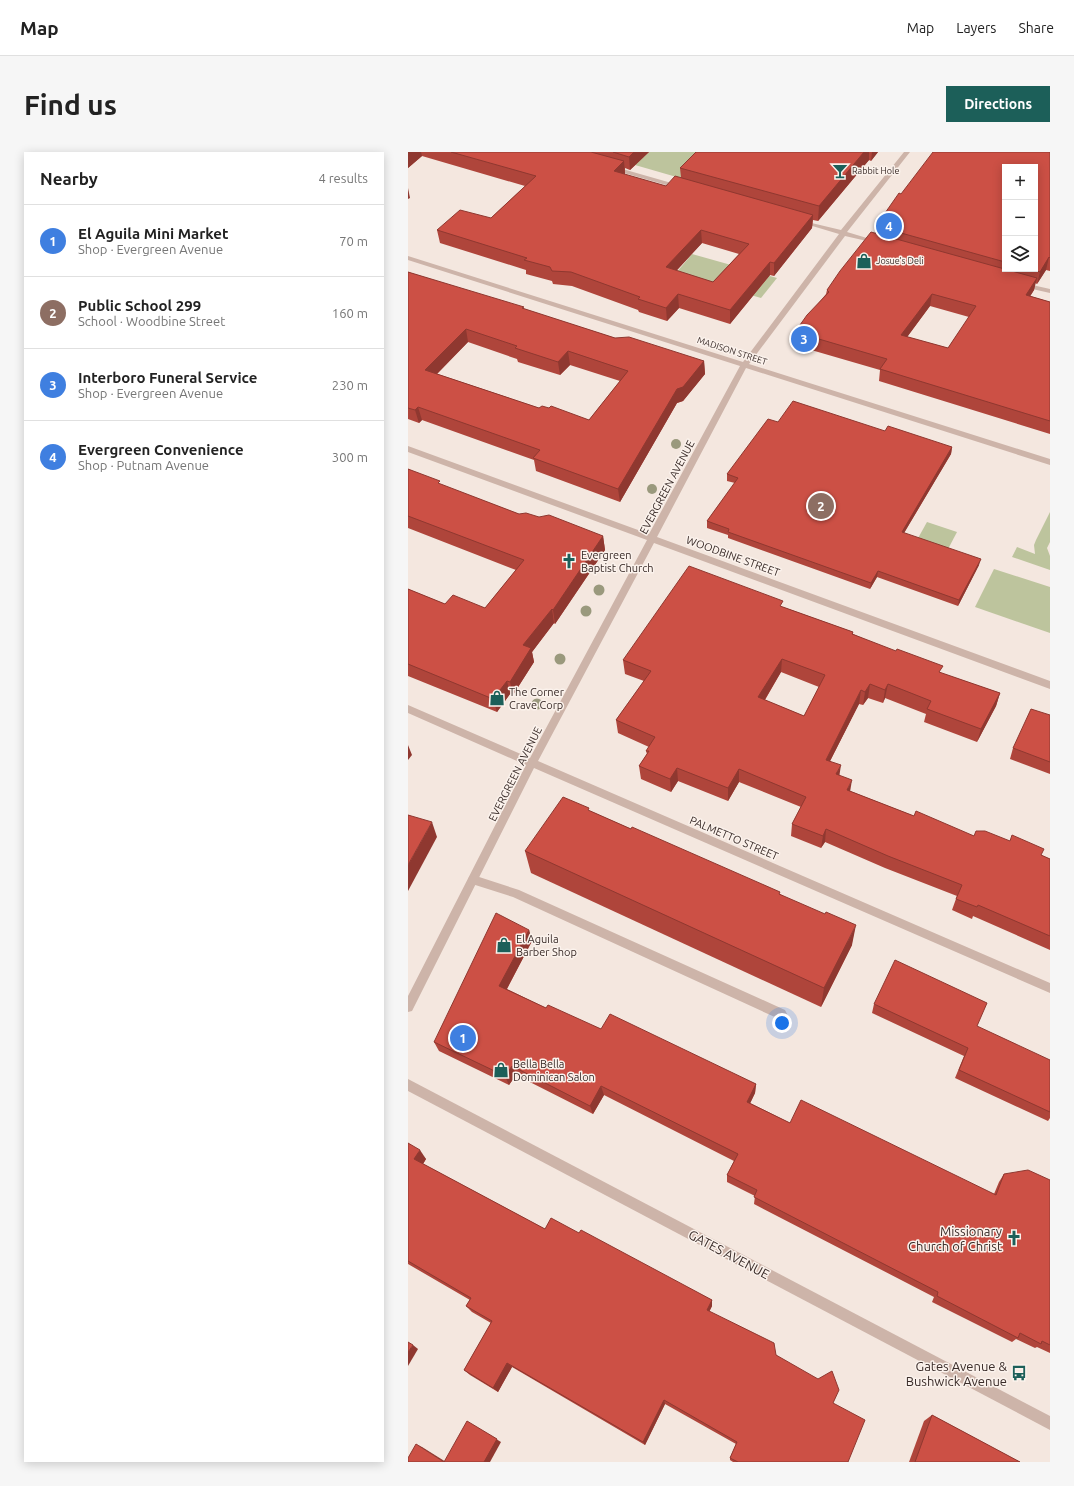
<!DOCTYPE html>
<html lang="en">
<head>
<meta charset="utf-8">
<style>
  body { margin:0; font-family:Ubuntu,sans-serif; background:#f6f6f6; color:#222 }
  .controls { position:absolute; right:12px; top:12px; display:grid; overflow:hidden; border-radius:0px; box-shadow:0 2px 10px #0003 }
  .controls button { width:36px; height:36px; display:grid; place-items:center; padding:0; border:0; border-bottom:1px solid #e0e0e0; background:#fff; color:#222; font:20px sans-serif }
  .you { position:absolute; left:374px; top:871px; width:14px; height:14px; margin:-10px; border:3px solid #fff; border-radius:50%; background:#1a73e8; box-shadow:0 0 0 6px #1a73e833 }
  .badge { display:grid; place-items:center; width:26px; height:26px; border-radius:50%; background:#1c5f59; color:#fff; font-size:13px; font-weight:700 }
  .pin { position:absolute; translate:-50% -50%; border:2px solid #fff; box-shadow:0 1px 4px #0006 }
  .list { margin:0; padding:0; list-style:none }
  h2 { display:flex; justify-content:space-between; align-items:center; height:52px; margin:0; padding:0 16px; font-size:17px }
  h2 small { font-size:13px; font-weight:400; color:#767676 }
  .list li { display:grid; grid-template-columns:26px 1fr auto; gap:12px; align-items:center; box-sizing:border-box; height:72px; padding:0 16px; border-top:1px solid #e0e0e0 }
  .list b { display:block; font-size:15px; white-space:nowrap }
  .list p { margin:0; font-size:13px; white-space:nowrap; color:#767676 }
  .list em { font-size:13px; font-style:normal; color:#767676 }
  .icon { flex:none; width:22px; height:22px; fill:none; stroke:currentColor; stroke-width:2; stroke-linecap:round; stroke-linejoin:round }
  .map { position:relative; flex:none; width:642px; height:1310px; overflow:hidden; border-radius:0px }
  header { display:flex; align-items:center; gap:24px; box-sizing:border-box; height:56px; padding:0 20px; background:#fff; border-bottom:1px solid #e0e0e0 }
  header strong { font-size:19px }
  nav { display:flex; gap:22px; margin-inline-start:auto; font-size:14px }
  .intro { display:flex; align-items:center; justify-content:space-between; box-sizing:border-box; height:96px; padding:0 24px }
  h1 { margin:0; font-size:28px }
  .button { padding:10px 18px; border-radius:0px; background:#1c5f59; color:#fff; font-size:14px; font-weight:700 }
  main { display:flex; gap:24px; padding:0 24px }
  aside { flex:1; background:#fff; border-radius:0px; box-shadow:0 2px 10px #0003 }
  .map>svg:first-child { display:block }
</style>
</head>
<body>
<header>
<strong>Map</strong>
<nav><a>Map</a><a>Layers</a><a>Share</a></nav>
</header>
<div class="intro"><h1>Find us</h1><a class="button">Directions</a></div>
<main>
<aside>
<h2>Nearby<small>4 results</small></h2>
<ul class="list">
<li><span class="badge" style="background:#3f7fe0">1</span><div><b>El Aguila Mini Market</b><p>Shop · Evergreen Avenue</p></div><em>70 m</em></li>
<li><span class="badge" style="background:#8d6e63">2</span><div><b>Public School 299</b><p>School · Woodbine Street</p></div><em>160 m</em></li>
<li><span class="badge" style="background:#3f7fe0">3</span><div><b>Interboro Funeral Service</b><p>Shop · Evergreen Avenue</p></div><em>230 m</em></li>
<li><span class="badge" style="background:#3f7fe0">4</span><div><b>Evergreen Convenience</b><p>Shop · Putnam Avenue</p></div><em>300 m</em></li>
</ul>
</aside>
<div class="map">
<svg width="642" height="1310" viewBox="0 0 642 1310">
  <rect width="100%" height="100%" fill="#f4e7df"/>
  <g fill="#bdc49d">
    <polygon points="241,0 297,0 272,26 227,13"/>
    <polygon points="284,102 369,126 353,146 268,121"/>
    <polygon points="642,360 642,390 639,396 642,404 642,418 604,405 609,395 627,402 626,393 628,388"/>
    <polygon points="519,370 549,380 539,399 509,388"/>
    <polygon points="586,417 642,435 642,481 567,455"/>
  </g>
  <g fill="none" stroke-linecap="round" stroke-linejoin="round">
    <polygon fill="#cdb4a9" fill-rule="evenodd" points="65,723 111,738 377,858 379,862 377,866 373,867 369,866 105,745 61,731 60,728 61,725"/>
    <g fill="#cdb4a9" fill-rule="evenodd">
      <polygon points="496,0 502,0 439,80 472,90 472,92 437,84 341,212 642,307 642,313 338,216 249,385 642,529 642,537 246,391 130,609 642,831 642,841 126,616 4,859 0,860 0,844 118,613 0,561 0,553 122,606 239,388 0,300 0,294 241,382 332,214 0,108 0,104 335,210 431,82 391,70 391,68 433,78"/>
      <polygon points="204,14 274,34 275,35 272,37 202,17 201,16"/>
      <polygon points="611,130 642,137 642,141 611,134"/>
      <polygon points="0,927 642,1264 642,1278 0,939"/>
    </g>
  </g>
  <g fill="#9a997d">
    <circle cx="268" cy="292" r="5"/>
    <circle cx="244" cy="337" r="5"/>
    <circle cx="191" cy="438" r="5.5"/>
    <circle cx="178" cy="459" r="5.5"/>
    <circle cx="152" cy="507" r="5.5"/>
    <circle cx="129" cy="552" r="5.5"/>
  </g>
  <g fill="#af453b" fill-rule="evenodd">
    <path d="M 0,0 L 241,0 L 222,18 L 217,16 L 217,23 L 258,34 L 273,25 L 272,16 L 288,0 L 470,0 L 463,9 L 461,8 L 410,69 L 405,68 L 404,76 L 366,124 L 362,123 L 322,172 L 271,156 L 259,169 L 231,160 L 230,158 L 164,134 L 145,132 L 144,129 L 118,122 L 118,118 L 32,91 L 29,78 L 83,66 L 117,34 L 14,4 L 0,16 ZM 294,91 L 331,102 L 305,130 L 268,119 Z"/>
    <path d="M 642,0 L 642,119 L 638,118 L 629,132 L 627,131 L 626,138 L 622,144 L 642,150 L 642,282 L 471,229 L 472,218 L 386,193 L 387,180 L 418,142 L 419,138 L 467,81 L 468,74 L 493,42 ZM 597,15 L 627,117 L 597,117 ZM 522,154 L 561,165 L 540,196 L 499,185 Z"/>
    <path d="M 0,120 L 207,186 L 296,209 L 297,222 L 275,249 L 269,251 L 212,350 L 128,319 L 126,308 L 14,268 L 11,271 L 0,267 ZM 60,190 L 109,207 L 110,210 L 152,223 L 162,213 L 212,229 L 181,268 L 141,256 L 131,256 L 29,222 Z"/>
    <polygon points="370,270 477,279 544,295 543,302 496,381 571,413 550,454 469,425 462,437 320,386 320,383 299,376 299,369 327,331 319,329 319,322"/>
    <polygon points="0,317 33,333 111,362 131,365 195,384 197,398 147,472 146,471 124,500 126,510 105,543 102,542 89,560 0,524 0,437 37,452 77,456 108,418 0,376"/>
    <path d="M 375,455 L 445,480 L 445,482 L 533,521 L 592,541 L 588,554 L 569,590 L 516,570 L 518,562 L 477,546 L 475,551 L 460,546 L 455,553 L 451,552 L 422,609 L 442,639 L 506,664 L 566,684 L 633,703 L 642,707 L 642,798 L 565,764 L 564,767 L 544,758 L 549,744 L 477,716 L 417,690 L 413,696 L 383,684 L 384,672 L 393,655 L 331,630 L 320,649 L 270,629 L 263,640 L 233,627 L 231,614 L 239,602 L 238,599 L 241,595 L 210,581 L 208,568 L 236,529 L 217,522 L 215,508 ZM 373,520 L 411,535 L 396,564 L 357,548 Z"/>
    <polygon points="642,563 642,622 602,607 605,596"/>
    <polygon points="182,659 372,742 444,793 413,855 123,721 117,699"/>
    <polygon points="121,778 124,789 99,837 138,856 193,877 348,932 347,941 342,951 382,971 586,1042 591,1030 596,1022 642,1029 642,1201 629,1195 627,1196 608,1187 604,1190 524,1150 526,1145 346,1052 347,1044 319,1030 319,1023 326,1009 196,943 185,962 108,923 101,933 31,899 26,890"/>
    <polygon points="466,852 642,908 642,966 640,969 547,926 556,904 464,861"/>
    <polygon points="0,991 18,1007 15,1012 137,1077 171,1081 304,1148 304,1154 301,1160 368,1203 425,1251 440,1310 325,1310 322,1308 322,1306 328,1292 257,1252 237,1293 104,1215 90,1240 62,1223 56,1218 83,1171 64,1160 58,1154 62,1148 0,1112"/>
    <polygon points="524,1263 612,1310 501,1310 516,1269"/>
  </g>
  <g fill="#8f3830">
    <polygon points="0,0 13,0 14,4 0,16"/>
    <polygon points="226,0 241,0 222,18 221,5"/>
    <polygon points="456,0 461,0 461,8 410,69 411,54"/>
    <polygon points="464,0 470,0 463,9"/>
    <polygon points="216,9 217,23 206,19"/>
    <polygon points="0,36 2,46 0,47"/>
    <polygon points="405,63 404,76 366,124 366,111"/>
    <polygon points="293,78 294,91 259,129 258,115"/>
    <polygon points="641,105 638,118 629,132 632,120"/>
    <polygon points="362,110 362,123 322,172 322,158"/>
    <polygon points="629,126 626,138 615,156 618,143"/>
    <polygon points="270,142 271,156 259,169 258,156"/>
    <polygon points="524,142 522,154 491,196 493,183"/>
    <polygon points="58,177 60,190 20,231 17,218"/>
    <polygon points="160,199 162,213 152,223 150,210"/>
    <polygon points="296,209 297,222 275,249 269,251 212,350 210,337 269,237"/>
    <polygon points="10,255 14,268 11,271 7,258"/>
    <polygon points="544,295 543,302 493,386 494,380"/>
    <polygon points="195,384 197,398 147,472 145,458"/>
    <polygon points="573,407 571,413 550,454 551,448"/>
    <polygon points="470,419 469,425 462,437 463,431"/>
    <polygon points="144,457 146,471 124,500 126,510 105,543 102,530 115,493"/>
    <polygon points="374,507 373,520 350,559 350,545"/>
    <polygon points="99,529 102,542 89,560 85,547"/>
    <polygon points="462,532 460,546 455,553 457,540"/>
    <polygon points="480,532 477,546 475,551 477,538"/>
    <polygon points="453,538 451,552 416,621 418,608"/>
    <polygon points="592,541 588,554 569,590 573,577"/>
    <polygon points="0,593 4,603 0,608"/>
    <polygon points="433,613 431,626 428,622"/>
    <polygon points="269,616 270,629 263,640 262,627"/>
    <polygon points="331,617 331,630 320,649 320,636"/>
    <polygon points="444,628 442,640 439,638"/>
    <polygon points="24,670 29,685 0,739 0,713"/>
    <polygon points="418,677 417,690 413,696 415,684"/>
    <polygon points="448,773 444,793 413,855 416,836"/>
    <polygon points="121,778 124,789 95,844 91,834"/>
    <polygon points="104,914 108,923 101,933 97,924"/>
    <polygon points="348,932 347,941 339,958 339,950"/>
    <polygon points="193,934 196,943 185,962 182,954"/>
    <polygon points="12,998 18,1007 13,1015 6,1007"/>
    <polygon points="304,1148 304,1154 299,1164 299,1158"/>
    <polygon points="5,1193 10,1197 0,1214 0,1200"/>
    <polygon points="99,1211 104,1215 90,1240 85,1236"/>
    <polygon points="256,1248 257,1252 237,1293 235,1290"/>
    <polygon points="63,1272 93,1290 82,1310 76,1310"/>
    <polygon points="8,1292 14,1295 38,1310 36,1310"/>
  </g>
  <g fill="#cc5045" stroke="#8f3830" fill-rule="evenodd">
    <path d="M 43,0 L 183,0 L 216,9 L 206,19 L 258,34 L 267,24 L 405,63 L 366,111 L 362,110 L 322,158 L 270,142 L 258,156 L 230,147 L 232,145 L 163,120 L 144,119 L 142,115 L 116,108 L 119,106 L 29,78 L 52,58 L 83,66 L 128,24 ZM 293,78 L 341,92 L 305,130 L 258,115 Z"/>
    <polygon points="205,0 226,0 221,5"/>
    <polygon points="288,0 456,0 411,54 272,16"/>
    <polygon points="525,0 642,0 642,106 641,105 632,120 623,117 627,117 627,15 597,15 597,110 468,74 491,41 493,42"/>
    <path d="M 463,80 L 629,126 L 618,143 L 642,150 L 642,269 L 472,217 L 479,207 L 387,180 L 399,163 L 421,140 L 419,138 L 432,119 ZM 524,142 L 568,154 L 540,196 L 493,183 Z"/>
    <path d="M 0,120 L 116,155 L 114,156 L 207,186 L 221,185 L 296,209 L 275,235 L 269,237 L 210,337 L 125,306 L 132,298 L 10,255 L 7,258 L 0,256 ZM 58,177 L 109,194 L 107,196 L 150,210 L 160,199 L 220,219 L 181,268 L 143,254 L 141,256 L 134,254 L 131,256 L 17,218 Z"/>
    <polygon points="385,249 477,279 480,274 544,295 494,380 573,407 551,448 470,419 463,431 320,380 321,377 299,369 330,326 319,322 360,267 370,270"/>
    <polygon points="0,317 32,329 30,331 111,362 118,361 131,365 141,363 195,384 145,458 144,457 115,493 123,496 102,530 99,529 85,547 0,512 0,437 37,452 45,443 77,456 116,408 0,364"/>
    <path d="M 281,414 L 375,449 L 372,454 L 445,480 L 444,482 L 488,499 L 489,497 L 535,514 L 531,520 L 592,541 L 573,577 L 519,557 L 523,549 L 480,532 L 477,538 L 462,532 L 457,540 L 453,538 L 418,608 L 433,613 L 428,622 L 444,628 L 439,638 L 506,664 L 508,659 L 566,684 L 568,679 L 577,679 L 602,689 L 604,683 L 636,697 L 633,703 L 642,707 L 642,784 L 570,753 L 569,755 L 548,747 L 554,733 L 480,704 L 418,677 L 415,684 L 384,672 L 398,645 L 331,617 L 320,636 L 269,616 L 262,627 L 231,614 L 241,599 L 238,599 L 247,585 L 208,568 L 243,519 L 215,508 ZM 374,507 L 417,523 L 396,564 L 350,545 Z"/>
    <polygon points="623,557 642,563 642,610 605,596"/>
    <polygon points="155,645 181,656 180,658 223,677 224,675 372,740 371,742 417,762 418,760 448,773 416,836 117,699"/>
    <polygon points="0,663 24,670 0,713"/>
    <polygon points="88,761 121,778 91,834 138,856 140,853 193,877 202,862 348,932 339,950 382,971 393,948 588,1043 596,1022 620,1018 642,1028 642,1193 634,1189 633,1192 612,1181 610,1186 529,1144 530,1140 346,1045 349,1038 319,1023 330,1002 193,934 182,954 104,914 97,924 26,890"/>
    <polygon points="487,808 579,851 569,874 642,908 642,960 551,918 560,896 466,852"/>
    <polygon points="0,991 12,998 6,1007 137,1077 143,1066 171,1081 173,1078 304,1148 299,1158 366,1191 368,1203 410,1227 424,1219 431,1238 425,1251 457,1268 440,1310 330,1310 322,1306 329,1290 256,1248 235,1290 99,1211 85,1236 56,1218 84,1169 58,1154 63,1146 0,1109"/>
    <polygon points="0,1190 5,1193 0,1200"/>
    <polygon points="524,1263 612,1310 507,1310"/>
    <polygon points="59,1269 89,1287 76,1310 36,1310"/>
    <polygon points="8,1292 36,1310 0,1310 0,1306"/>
  </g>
  <defs>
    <symbol id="bar-bare" viewBox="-9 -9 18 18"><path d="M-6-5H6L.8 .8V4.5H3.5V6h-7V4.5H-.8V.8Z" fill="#1c5f59" stroke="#fbf2ec" stroke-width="2.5" paint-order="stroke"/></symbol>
    <symbol id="shop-bare" viewBox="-9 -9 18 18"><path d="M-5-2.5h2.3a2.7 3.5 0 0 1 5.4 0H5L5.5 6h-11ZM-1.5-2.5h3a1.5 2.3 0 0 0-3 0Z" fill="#1c5f59" stroke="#fbf2ec" stroke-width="2.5" paint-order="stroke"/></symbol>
    <symbol id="church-bare" viewBox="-9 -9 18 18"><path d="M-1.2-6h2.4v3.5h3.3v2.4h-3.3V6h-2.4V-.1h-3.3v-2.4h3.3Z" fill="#1c5f59" stroke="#fbf2ec" stroke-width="2.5" paint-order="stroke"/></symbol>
    <symbol id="bus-bare" viewBox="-9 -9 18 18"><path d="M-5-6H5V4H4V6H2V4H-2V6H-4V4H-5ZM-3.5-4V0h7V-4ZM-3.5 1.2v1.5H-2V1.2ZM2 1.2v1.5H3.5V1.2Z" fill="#1c5f59" stroke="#fbf2ec" stroke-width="2.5" paint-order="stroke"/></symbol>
  </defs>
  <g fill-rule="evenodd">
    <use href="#bar-bare" x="421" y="8" width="22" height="22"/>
    <use href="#shop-bare" x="445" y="98" width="22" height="22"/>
    <use href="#church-bare" x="150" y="398" width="22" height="22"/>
    <use href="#shop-bare" x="78" y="535" width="22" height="22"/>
    <use href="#shop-bare" x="85" y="782" width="22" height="22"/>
    <use href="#shop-bare" x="82" y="907" width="22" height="22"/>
    <use href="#church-bare" x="595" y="1075" width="22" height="22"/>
    <use href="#bus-bare" x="600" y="1210" width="22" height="22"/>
  </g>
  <g text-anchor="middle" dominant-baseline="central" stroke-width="3" stroke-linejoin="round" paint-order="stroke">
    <g font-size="9" fill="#3a2c29" stroke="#fbf2ec" text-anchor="start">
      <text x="444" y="19">Rabbit Hole</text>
      <text x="468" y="109">Josue’s Deli</text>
    </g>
    <g font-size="9" fill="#3a2c29" stroke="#fbf2ec">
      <text transform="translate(324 199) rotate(18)">MADISON STREET</text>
    </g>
    <g font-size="11" fill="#3a2c29" stroke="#fbf2ec">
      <text transform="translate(259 335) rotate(-62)">EVERGREEN AVENUE</text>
      <text transform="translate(325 404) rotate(20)">WOODBINE STREET</text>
      <text transform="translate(107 622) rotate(-63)">EVERGREEN AVENUE</text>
      <text transform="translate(326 686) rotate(23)">PALMETTO STREET</text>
    </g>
    <g font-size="11" fill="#3a2c29" stroke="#fbf2ec" text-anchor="start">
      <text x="173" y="403">Evergreen<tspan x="173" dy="13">Baptist Church</tspan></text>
      <text x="101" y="540">The Corner<tspan x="101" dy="13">Crave Corp</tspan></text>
      <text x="108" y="787">El Aguila<tspan x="108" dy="13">Barber Shop</tspan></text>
      <text x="105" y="912">Bella Bella<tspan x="105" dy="13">Dominican Salon</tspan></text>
    </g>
    <g font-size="13" fill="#3a2c29" stroke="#fbf2ec" text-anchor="end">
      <text x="594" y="1079">Missionary<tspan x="594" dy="15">Church of Christ</tspan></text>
      <text x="599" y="1214">Gates Avenue &amp;<tspan x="599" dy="15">Bushwick Avenue</tspan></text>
    </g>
    <g font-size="13" fill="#3a2c29" stroke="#fbf2ec">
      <text transform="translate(321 1102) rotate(28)">GATES AVENUE</text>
    </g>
  </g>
</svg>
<div class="controls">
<button>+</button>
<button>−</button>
<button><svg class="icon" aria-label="layers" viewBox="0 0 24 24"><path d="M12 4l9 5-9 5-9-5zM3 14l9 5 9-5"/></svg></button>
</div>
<div class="you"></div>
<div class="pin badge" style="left:55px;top:886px;background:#3f7fe0">1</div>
<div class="pin badge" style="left:413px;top:354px;background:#8d6e63">2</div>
<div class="pin badge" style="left:396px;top:187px;background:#3f7fe0">3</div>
<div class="pin badge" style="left:481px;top:74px;background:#3f7fe0">4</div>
</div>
</main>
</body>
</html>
